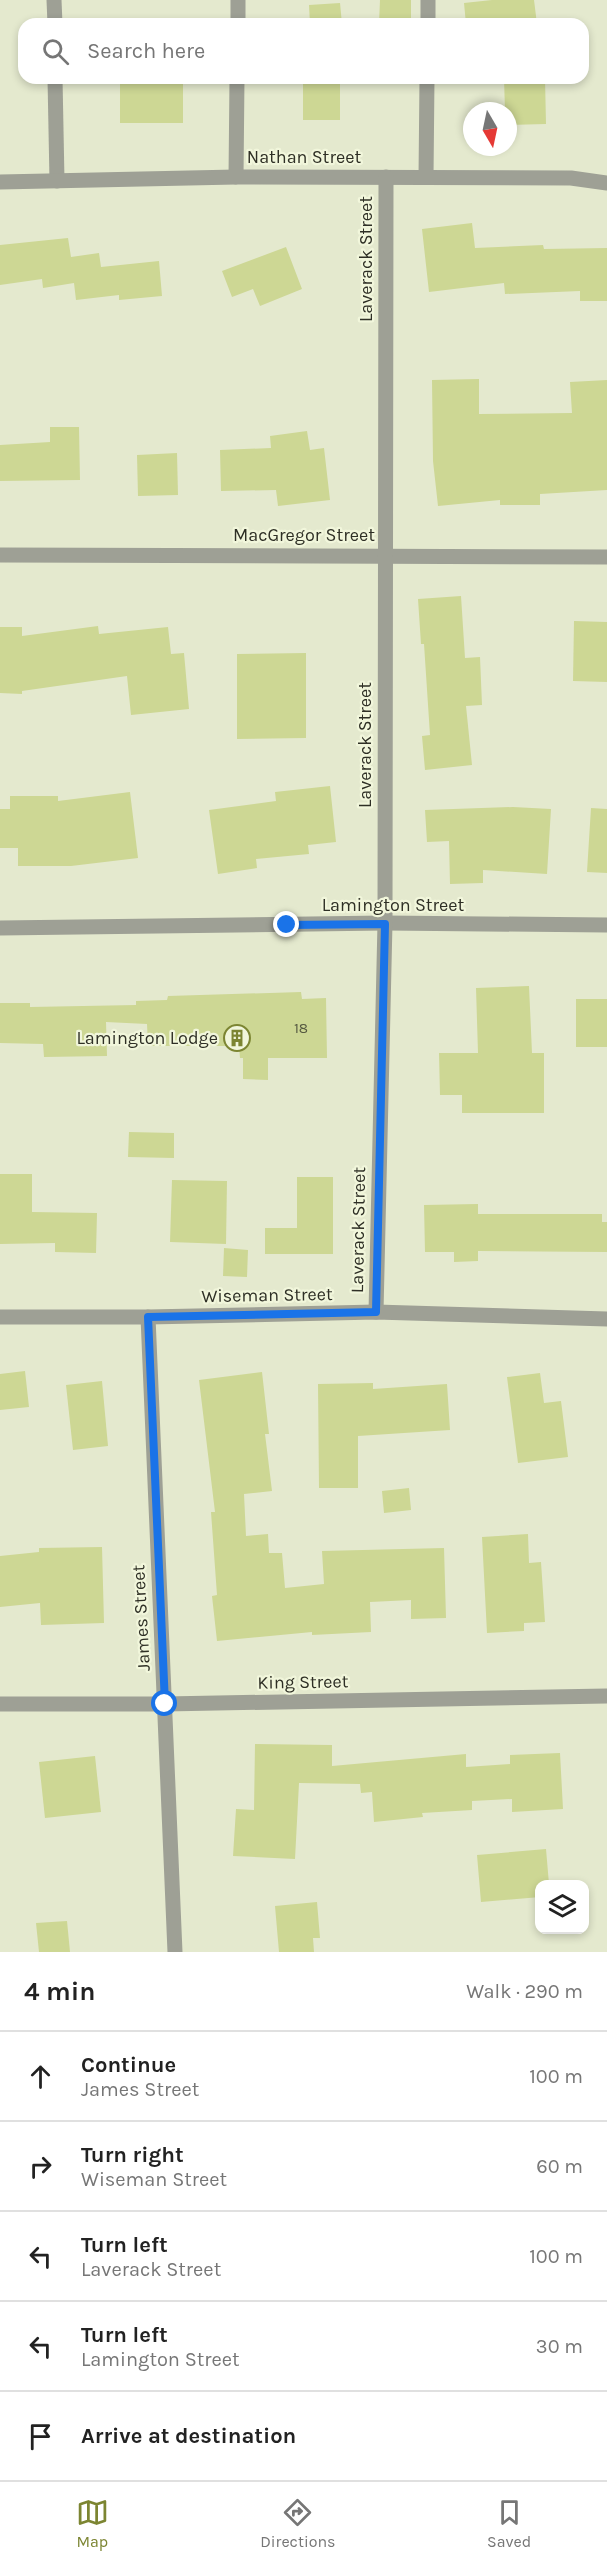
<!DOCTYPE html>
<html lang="en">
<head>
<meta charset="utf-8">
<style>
  body { margin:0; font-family:Karla,sans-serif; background:#f6f6f6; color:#222 }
  .controls { position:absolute; right:18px; bottom:18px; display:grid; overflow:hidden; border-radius:12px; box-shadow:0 3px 9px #0003 }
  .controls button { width:54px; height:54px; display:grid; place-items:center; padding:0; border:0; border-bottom:2px solid #e0e0e0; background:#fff; color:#222; font:30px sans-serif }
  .compass { position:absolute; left:463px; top:102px; width:54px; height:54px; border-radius:50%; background:#fff; box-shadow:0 3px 9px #0003; rotate:171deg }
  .stop { position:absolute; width:18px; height:18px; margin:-14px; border:4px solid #1a73e8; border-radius:50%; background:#fff }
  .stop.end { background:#1a73e8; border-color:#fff; box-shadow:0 2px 6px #0008 }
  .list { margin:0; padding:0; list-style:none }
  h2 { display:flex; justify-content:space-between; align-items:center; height:78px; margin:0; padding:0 24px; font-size:26px }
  h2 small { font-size:20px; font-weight:400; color:#767676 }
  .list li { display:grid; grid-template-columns:39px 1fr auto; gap:18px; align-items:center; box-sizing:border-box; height:90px; padding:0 24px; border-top:2px solid #e0e0e0 }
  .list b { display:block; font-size:22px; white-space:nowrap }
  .list p { margin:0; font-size:20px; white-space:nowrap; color:#767676 }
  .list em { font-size:20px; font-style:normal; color:#767676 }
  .icon { flex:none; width:33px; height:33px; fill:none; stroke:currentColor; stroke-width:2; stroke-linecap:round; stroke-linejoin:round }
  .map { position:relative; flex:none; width:607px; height:1952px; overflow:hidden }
  .search { position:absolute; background:#fff; box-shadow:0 3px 9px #0003; left:18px; right:18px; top:18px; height:66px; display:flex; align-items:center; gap:15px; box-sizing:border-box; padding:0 21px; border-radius:18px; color:#767676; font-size:22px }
  .sheet { height:528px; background:#fff }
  nav { display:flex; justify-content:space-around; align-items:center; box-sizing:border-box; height:84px; border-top:2px solid #e0e0e0; background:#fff; font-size:16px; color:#767676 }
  nav a { display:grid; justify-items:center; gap:3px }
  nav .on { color:#7c8532 }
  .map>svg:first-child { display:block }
</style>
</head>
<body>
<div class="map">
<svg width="607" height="1952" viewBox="0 0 607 1952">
  <rect width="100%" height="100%" fill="#e4e9ce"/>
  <g fill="#cdd794">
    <polygon points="380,0 411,0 411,24 379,24"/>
    <polygon points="492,0 534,0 537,24 466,24 464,3"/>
    <polygon points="340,3 342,24 310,24 309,5"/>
    <rect x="120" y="78" width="63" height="45"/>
    <rect x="303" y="78" width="37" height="42"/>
    <polygon points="504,78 545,78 546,124 508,125 508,111 505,111"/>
    <polygon points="472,223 475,248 543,245 544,249 607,248 607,301 580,301 580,291 505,294 504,283 429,292 422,229"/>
    <polygon points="68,238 71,257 99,253 101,267 159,261 162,296 119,300 119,295 76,300 74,283 43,288 42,279 0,285 0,245"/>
    <polygon points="286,247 302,289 260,306 253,289 232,297 222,271"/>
    <polygon points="479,379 479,414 572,413 570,382 607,380 607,490 540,494 540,505 500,505 500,500 438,506 433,461 432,380"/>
    <polygon points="50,427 79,427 80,480 0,481 0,445 50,442"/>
    <polygon points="307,431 310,450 324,448 330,500 278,506 276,490 221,491 220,450 271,448 270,436"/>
    <polygon points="177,453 178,495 138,496 137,455"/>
    <polygon points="461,596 465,658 480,657 482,705 466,706 472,765 425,770 422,736 430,735 424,644 421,644 418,599"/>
    <polygon points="574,621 607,622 607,682 573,681"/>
    <polygon points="98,626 99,634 168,627 171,654 184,653 189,709 131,715 127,676 22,691 22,694 0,693 0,627 22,627 22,636"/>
    <polygon points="306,653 306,738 237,739 237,654"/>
    <polygon points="330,786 336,842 308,845 309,854 256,859 257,868 218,874 209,810 276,801 275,792"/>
    <polygon points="130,792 138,858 71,866 18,866 18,848 0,848 0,809 10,809 10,796 58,796 58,801"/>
    <polygon points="513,807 551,809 547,874 483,870 483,883 450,884 449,841 427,842 425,810"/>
    <polygon points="591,808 607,809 607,873 587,872"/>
    <polygon points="529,986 532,1053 544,1053 544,1113 462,1113 462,1095 440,1095 439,1053 478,1053 476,988"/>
    <polygon points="301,992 302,999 326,998 327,1058 268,1058 268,1080 243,1079 243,1058 240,1058 239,1046 148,1046 147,1024 106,1022 107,1056 44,1057 43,1044 0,1043 0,1003 30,1003 30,1007 136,1005 136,1001 167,1000 168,996"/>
    <rect x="576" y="999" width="31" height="48"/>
    <polygon points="129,1132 174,1133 174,1158 128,1157"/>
    <polygon points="0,1174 32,1174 32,1212 97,1213 96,1253 55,1252 55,1243 0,1244"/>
    <polygon points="297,1177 333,1177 333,1254 265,1254 265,1228 297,1228"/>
    <polygon points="172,1180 227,1181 226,1244 170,1242"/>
    <polygon points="478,1204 478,1214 602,1214 602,1222 607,1222 607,1252 478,1251 478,1261 454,1262 454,1252 425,1252 424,1205"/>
    <polygon points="224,1248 248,1250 247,1277 223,1276"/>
    <polygon points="25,1371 29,1407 0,1410 0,1374"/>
    <polygon points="262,1372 269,1434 265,1434 272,1491 244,1494 246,1536 268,1534 269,1553 282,1553 285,1588 324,1584 322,1551 444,1548 446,1618 411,1619 411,1600 370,1602 371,1632 312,1635 312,1632 217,1641 212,1596 217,1595 211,1512 215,1512 199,1380"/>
    <polygon points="540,1373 544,1403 561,1401 568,1457 518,1463 507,1377"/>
    <polygon points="102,1381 108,1446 73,1450 66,1385"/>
    <polygon points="373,1383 373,1389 447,1384 450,1430 358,1436 358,1488 319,1488 318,1384"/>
    <polygon points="409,1488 411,1510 384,1513 382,1491"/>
    <polygon points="528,1534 529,1563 541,1562 545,1622 524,1623 524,1631 487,1633 482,1537"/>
    <polygon points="102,1547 104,1623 41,1625 40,1603 0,1607 0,1556 39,1552 39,1548"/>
    <polygon points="255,1744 332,1745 332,1766 466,1754 466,1767 510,1764 510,1755 560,1753 563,1809 512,1812 512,1799 472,1801 472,1810 422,1813 423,1817 374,1822 372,1792 361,1793 360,1784 299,1783 295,1859 233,1856 236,1809 254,1810"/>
    <polygon points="95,1756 101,1812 45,1818 39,1762"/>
    <polygon points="546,1849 549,1884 540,1884 540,1897 481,1902 477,1855"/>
    <polygon points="317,1902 320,1938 313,1938 314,1952 279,1952 275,1906"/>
    <polygon points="67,1921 70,1952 39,1952 36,1923"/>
  </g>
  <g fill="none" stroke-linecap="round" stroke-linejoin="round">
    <g stroke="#9ea095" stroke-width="15">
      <polyline points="54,0 55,24"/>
      <polyline points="428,24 428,0"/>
      <polyline points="55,78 57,181"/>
      <polyline points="426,177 427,78"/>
    </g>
    <g stroke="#9ea095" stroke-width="15">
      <polyline points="238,24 238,0"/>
      <polyline points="236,177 237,78"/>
      <polyline points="0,182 236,177 571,178 607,183"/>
      <polyline points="0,555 607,557"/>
      <polyline points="0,928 385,923 607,925"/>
      <polyline points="376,1312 385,923 386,177"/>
      <polyline points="0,1317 148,1317 376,1312 607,1319"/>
      <polyline points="148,1317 175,1952"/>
      <polyline points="0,1704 165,1704 607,1696"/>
    </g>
  </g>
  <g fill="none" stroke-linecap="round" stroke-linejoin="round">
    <polyline stroke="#1a73e8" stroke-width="8" points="165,1704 148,1317 376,1312 385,924 287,925"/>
  </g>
  <defs>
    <symbol id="building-ring" viewBox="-11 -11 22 22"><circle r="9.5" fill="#f1f6db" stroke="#7c8532" stroke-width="1.5"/><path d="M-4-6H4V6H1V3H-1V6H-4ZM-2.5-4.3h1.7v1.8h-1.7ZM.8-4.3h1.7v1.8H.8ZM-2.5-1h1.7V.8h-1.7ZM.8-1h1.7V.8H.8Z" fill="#7c8532"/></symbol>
  </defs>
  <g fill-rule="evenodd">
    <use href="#building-ring" x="222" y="1023" width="30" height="30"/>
  </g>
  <g text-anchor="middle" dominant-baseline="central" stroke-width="4.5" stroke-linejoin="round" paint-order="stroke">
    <g font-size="15" fill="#565941">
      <text x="301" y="1028">18</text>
    </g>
    <g font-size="18" fill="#2e2f25" stroke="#f1f6db">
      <text x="304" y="157">Nathan Street</text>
      <text transform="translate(366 259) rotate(-90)">Laverack Street</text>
      <text x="304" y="535">MacGregor Street</text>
      <text transform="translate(365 745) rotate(-90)">Laverack Street</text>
      <text x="393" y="905">Lamington Street</text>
      <text transform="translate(358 1230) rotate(-89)">Laverack Street</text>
      <text transform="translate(267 1295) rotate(-1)">Wiseman Street</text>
      <text transform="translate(141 1618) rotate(-93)">James Street</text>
      <text transform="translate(303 1682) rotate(-1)">King Street</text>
    </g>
    <g font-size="18" fill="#2e2f25" stroke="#f1f6db" text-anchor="end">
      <text x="218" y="1038">Lamington Lodge</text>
    </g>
  </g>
</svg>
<div class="controls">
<button><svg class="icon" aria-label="layers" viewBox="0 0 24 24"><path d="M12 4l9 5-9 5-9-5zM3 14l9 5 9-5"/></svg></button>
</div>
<svg class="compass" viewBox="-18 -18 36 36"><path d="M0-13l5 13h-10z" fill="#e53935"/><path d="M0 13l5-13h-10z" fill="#767676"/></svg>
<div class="stop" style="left:165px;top:1704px"></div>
<div class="stop end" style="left:287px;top:925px"></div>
<div class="search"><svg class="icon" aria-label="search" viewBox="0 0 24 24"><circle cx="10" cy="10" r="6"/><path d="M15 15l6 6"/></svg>Search here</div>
</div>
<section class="sheet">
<h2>4 min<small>Walk · 290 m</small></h2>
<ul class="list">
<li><svg class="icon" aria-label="ahead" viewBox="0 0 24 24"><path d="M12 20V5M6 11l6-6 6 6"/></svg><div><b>Continue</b><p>James Street</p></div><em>100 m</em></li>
<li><svg class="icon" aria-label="right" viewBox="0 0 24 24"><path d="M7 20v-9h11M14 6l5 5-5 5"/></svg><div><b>Turn right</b><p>Wiseman Street</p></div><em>60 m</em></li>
<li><svg class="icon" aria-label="left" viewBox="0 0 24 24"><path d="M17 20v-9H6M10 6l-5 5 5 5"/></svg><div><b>Turn left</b><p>Laverack Street</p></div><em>100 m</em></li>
<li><svg class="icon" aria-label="left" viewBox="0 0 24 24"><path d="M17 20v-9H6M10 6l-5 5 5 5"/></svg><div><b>Turn left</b><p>Lamington Street</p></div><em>30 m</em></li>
<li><svg class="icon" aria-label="arrive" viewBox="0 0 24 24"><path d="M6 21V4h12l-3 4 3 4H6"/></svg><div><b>Arrive at destination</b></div></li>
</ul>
</section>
<nav>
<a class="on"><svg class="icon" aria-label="map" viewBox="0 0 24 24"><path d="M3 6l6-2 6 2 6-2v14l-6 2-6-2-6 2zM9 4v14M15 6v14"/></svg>Map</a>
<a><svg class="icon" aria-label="directions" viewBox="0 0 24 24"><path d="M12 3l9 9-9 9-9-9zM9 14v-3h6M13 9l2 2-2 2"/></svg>Directions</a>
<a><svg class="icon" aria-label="saved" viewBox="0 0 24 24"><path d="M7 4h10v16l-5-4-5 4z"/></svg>Saved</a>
</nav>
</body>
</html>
